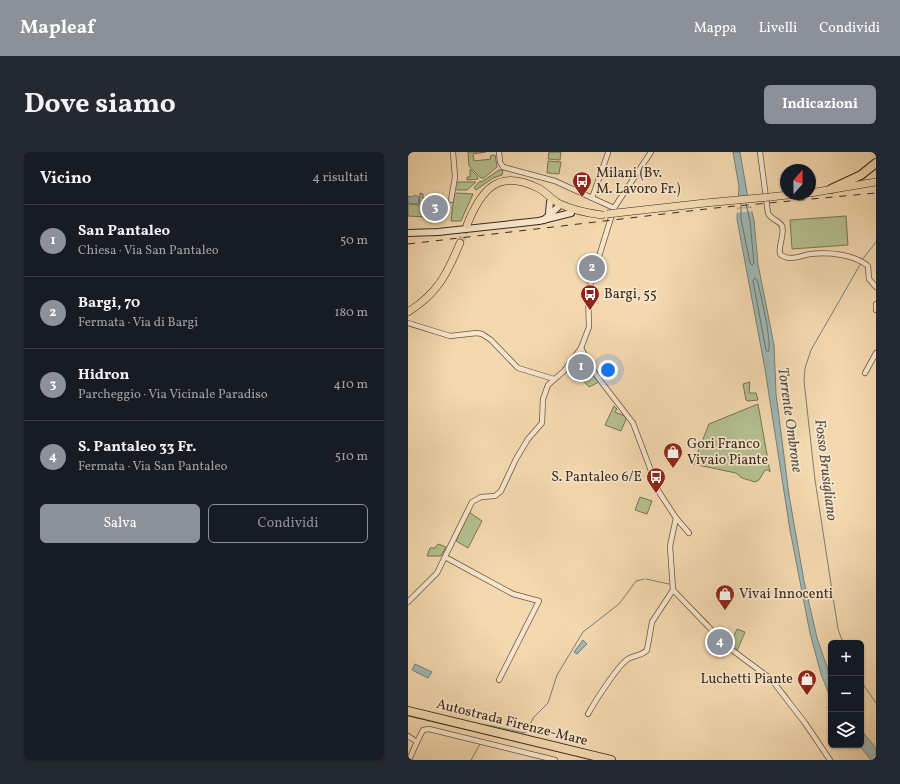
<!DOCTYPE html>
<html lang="it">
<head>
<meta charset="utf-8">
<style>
  body { margin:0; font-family:Vollkorn,serif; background:#242831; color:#f1f3f6 }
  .controls { position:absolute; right:12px; bottom:12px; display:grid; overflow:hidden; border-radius:6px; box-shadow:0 1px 3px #0004 }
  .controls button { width:36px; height:36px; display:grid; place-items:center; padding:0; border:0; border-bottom:1px solid #363941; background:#171b24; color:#f1f3f6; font:20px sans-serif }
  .compass { position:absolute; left:372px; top:12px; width:36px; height:36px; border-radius:50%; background:#171b24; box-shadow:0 1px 3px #0004; rotate:20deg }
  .you { position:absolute; left:200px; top:218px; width:14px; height:14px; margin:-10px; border:3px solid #fff; border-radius:50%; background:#1a73e8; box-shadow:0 0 0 6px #1a73e833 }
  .badge { display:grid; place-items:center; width:26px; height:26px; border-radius:50%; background:#8c9099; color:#fff; font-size:13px; font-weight:700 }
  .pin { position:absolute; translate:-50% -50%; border:2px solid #fff; box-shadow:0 1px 4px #0006 }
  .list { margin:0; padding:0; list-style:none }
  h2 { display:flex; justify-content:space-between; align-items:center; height:52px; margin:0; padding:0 16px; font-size:17px }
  h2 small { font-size:13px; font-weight:400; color:#9ea1a6 }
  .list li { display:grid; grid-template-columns:26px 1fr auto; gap:12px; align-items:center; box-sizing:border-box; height:72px; padding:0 16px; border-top:1px solid #363941 }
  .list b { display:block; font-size:15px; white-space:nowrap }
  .list p { margin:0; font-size:13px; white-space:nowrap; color:#9ea1a6 }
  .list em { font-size:13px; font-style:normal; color:#9ea1a6 }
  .actions { display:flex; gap:8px; padding:12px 16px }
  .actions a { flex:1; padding:9px 0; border:1px solid #8c9099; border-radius:6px; text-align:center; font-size:14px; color:#8c9099 }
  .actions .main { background:#8c9099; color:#fff }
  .icon { flex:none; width:22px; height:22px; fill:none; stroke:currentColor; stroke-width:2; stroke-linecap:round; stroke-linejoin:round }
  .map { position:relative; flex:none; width:468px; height:608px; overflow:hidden; border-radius:6px }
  header { display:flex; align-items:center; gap:24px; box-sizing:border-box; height:56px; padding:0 20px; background:#8c9099; color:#fff }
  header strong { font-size:19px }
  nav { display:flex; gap:22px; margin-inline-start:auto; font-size:14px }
  .intro { display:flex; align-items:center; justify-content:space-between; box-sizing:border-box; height:96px; padding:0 24px }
  h1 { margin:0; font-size:28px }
  .button { padding:10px 18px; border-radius:6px; background:#8c9099; color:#fff; font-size:14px; font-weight:700 }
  main { display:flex; gap:24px; padding:0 24px }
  aside { flex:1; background:#171b24; border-radius:6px; box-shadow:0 1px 3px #0004 }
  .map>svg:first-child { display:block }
</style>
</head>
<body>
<header>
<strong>Mapleaf</strong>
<nav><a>Mappa</a><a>Livelli</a><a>Condividi</a></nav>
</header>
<div class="intro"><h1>Dove siamo</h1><a class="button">Indicazioni</a></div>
<main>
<aside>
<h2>Vicino<small>4 risultati</small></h2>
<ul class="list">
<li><span class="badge">1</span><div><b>San Pantaleo</b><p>Chiesa · Via San Pantaleo</p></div><em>50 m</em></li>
<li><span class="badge">2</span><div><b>Bargi, 70</b><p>Fermata · Via di Bargi</p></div><em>180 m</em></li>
<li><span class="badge">3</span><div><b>Hidron</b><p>Parcheggio · Via Vicinale Paradiso</p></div><em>410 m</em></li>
<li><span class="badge">4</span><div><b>S. Pantaleo 33 Fr.</b><p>Fermata · Via San Pantaleo</p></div><em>510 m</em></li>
</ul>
<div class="actions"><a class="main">Salva</a><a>Condividi</a></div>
</aside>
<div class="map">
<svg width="468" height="608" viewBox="0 0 468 608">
  <rect width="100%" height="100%" fill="#f4d9b0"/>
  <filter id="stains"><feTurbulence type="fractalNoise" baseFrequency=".005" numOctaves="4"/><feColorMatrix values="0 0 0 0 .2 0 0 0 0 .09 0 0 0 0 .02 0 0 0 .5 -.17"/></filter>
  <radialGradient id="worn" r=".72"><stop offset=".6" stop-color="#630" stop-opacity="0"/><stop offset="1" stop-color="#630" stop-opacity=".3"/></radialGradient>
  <g fill="#b5c090" stroke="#787556">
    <polygon points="60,0 78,0 65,2 66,9 83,7 82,4 87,3 89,15 76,26 73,26 61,14"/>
    <polygon points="141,0 153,0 152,8 140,7"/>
    <polygon points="140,9 153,10 151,22 139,21"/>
    <polygon points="62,17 70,25 70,27 59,28 59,25 62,25"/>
    <polygon points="91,18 95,18 94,23 85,26 68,38 66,36 71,30 75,29"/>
    <polygon points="47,30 68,30 59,38 49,38 47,36"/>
    <polygon points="12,41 15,42 15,46 18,46 17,65 0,64 0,52 11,53"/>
    <polygon points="49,41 65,42 53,69 43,69 46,43"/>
    <polygon points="438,64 440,93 384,97 382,68"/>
    <polygon points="183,220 191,230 181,235 171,224"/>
    <polygon points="342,230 341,241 348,241 350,248 340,249 338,248 335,232"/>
    <polygon points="350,252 362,320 360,318 357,318 351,328 347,330 334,326 328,321 285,312 301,272"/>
    <polygon points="206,254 209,257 207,260 219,265 213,279 197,273"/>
    <polygon points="232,345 244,349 239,362 227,358"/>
    <polygon points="61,360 74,369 60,396 48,389"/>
    <polygon points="30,392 38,395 33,404 19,404 22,396 27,396"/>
    <polygon points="329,477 337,480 329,499 322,493"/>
  </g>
  <g fill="#9fb8b5" stroke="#777f78">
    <polygon points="325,0 332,0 339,41 346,68 350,112 366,193 368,242 381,343 396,429 409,486 423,526 423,547 413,522 402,481 382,378 357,217 329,67 331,35"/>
    <polygon points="7,43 11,45 10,52 0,51 0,44 4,45"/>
    <polygon points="175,488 179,492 169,502 166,500"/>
    <polygon points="7,512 24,520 20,526 4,518"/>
    <polygon points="453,578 468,596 468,608 463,608 451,593 453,593"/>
  </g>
  <g fill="#f4d9b0">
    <polygon points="343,50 344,54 327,56 327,51"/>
    <polygon points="344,56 346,59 327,61 327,57"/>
  </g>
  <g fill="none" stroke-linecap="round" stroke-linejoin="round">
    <g stroke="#6c7169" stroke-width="1">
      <polyline points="333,52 333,67 342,111 344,113 346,111 342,69 338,52"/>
      <path d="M 347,126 L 349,128 C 352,139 365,193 360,200 L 358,198 L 345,129 Z"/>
    </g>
    <g stroke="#777f78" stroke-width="1">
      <polyline points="454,108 468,90"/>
      <polyline points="238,427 261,432"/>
      <polyline points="269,439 301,471"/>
      <polyline points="435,491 430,477 407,328 396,229 397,216 403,198 453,111"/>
      <polyline points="357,520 367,528 382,547"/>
      <polyline points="453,529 468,551"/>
      <polyline points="79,573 117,581 126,565 140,551 149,523 175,480 211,452 228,429 236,427"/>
      <polyline points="63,608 72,592"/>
    </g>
    <polyline stroke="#cfb693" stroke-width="7" stroke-dasharray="7 3.5" stroke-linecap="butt" points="52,91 59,73"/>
    <defs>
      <g id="street">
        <polyline points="91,0 92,10 95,15 147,29 206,56"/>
        <path d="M 352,0 L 360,61 C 363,68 371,68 374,74 C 377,83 370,93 372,102 C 381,110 392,104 402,102 C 420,100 446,102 460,114 L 461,127 L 468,135"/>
        <polyline points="184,46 200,1"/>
        <polyline points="43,48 47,25 45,0"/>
        <polyline points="468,152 468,158"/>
        <polyline points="0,171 42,184 69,181 74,182 83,188 110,216 146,227"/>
        <polyline points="173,196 188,223 225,271 251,340 268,366 262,394 265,438 320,495 363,527 397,571 422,608"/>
        <polyline points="457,221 468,201"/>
        <polyline points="268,366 281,381"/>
        <polyline points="37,405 105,442 131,449 91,528"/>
        <polyline points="0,450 29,421 64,350 73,345 87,344 93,339 108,307 120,287 134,271 135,247 140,233 156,219 173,196 181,175 180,140 206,56 243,0"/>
        <path d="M 180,562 C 186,551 210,513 220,507 C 226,503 234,504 239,498 L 244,470 L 265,438"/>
        <polyline points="0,584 9,590 1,608"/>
        <polyline points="9,590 15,578 21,577 147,608"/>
      </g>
      <g id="secondary">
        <polyline points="141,61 142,50"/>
        <polyline points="136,68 150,55"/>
        <polyline points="0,81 30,80 131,69 163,61"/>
      </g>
      <g id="primary">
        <polyline points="402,41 468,30"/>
        <polyline points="362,45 389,42"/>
        <polyline points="208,61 297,51"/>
        <path d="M 59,73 C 73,38 90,16 130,36 C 138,40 144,48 152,52 C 165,58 179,61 194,63"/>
        <path d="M 0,160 C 30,141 39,122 52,91"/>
      </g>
      <g id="highway">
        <polyline points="423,37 453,23 468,11"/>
        <polyline points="0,559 203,608"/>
      </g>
    </defs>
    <use href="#street" stroke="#685642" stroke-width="6"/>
    <use href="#secondary" stroke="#3a2a1d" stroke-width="8"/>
    <use href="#primary" stroke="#3a2a1d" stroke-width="8"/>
    <use href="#highway" stroke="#3a2a1d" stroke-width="10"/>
    <use href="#street" stroke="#f8e6cc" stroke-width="4.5"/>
    <use href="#secondary" stroke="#f8e6cc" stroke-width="6"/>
    <use href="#primary" stroke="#f4d9b0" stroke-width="7"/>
    <use href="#highway" stroke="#f4d9b0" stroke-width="8"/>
    <polyline stroke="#3a2a1d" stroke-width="1" stroke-dasharray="7 7" stroke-linecap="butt" points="0,92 307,56 468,41"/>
    <defs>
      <g id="primary-bridge">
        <polyline points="297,51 362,45"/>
        <polyline points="199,62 208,61"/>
      </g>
    </defs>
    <use href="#primary-bridge" stroke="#3a2a1d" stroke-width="8" stroke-linecap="butt"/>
    <use href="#primary-bridge" stroke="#f4d9b0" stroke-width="7"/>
  </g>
  <defs>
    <symbol id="bus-pin" viewBox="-11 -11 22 30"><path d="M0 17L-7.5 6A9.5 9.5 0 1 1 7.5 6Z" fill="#8f2418" stroke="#f8e6cc"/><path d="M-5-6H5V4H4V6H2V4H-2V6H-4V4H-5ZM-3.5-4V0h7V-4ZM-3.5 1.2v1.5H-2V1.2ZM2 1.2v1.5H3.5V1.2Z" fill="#fff"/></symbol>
    <symbol id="shop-pin" viewBox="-11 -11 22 30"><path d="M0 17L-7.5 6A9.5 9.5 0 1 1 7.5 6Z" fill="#8f2418" stroke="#f8e6cc"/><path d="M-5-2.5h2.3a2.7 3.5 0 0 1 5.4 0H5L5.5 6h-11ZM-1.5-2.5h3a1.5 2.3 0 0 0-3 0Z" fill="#fff"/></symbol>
  </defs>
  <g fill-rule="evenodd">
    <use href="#bus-pin" x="163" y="18" width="22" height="30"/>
    <use href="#bus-pin" x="171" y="131" width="22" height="30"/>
    <use href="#shop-pin" x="254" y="289" width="22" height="30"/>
    <use href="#bus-pin" x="237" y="314" width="22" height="30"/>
    <use href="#shop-pin" x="306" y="431" width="22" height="30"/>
    <use href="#shop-pin" x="388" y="516" width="22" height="30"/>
  </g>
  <g text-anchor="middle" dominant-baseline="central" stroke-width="3.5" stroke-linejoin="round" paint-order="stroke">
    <g font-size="14" fill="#3a2a1d" stroke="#f8e6cc" text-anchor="start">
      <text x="188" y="21">Milani (Bv.<tspan x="188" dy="16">M. Lavoro Fr.)</tspan></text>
      <text x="196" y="142">Bargi, 55</text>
      <text x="279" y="292">Gori Franco<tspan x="279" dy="16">Vivaio Piante</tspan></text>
      <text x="234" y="325" text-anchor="end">S. Pantaleo 6/E</text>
      <text x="331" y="442">Vivai Innocenti</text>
      <text x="385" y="527" text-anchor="end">Luchetti Piante</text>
    </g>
    <g font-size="14" fill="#3a2a1d" stroke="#f8e6cc">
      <text transform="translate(104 571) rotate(14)">Autostrada Firenze-Mare</text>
    </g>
    <g font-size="15" font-style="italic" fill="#534e43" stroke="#f8e6cc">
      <text transform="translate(381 268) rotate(82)">Torrente Ombrone</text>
      <text transform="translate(417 318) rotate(83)">Fosso Brusigliano</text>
    </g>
  </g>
  <rect width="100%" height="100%" filter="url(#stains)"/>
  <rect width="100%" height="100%" fill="url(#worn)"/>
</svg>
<div class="controls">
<button>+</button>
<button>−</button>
<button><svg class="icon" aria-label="layers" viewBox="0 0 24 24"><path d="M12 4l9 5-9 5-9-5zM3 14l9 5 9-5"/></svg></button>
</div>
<svg class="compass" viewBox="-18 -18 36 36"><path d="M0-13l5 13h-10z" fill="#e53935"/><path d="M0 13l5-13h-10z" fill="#9ea1a6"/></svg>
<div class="you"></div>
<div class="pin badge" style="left:173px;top:215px">1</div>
<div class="pin badge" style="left:184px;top:116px">2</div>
<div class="pin badge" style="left:27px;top:56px">3</div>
<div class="pin badge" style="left:312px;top:490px">4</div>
</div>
</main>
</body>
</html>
